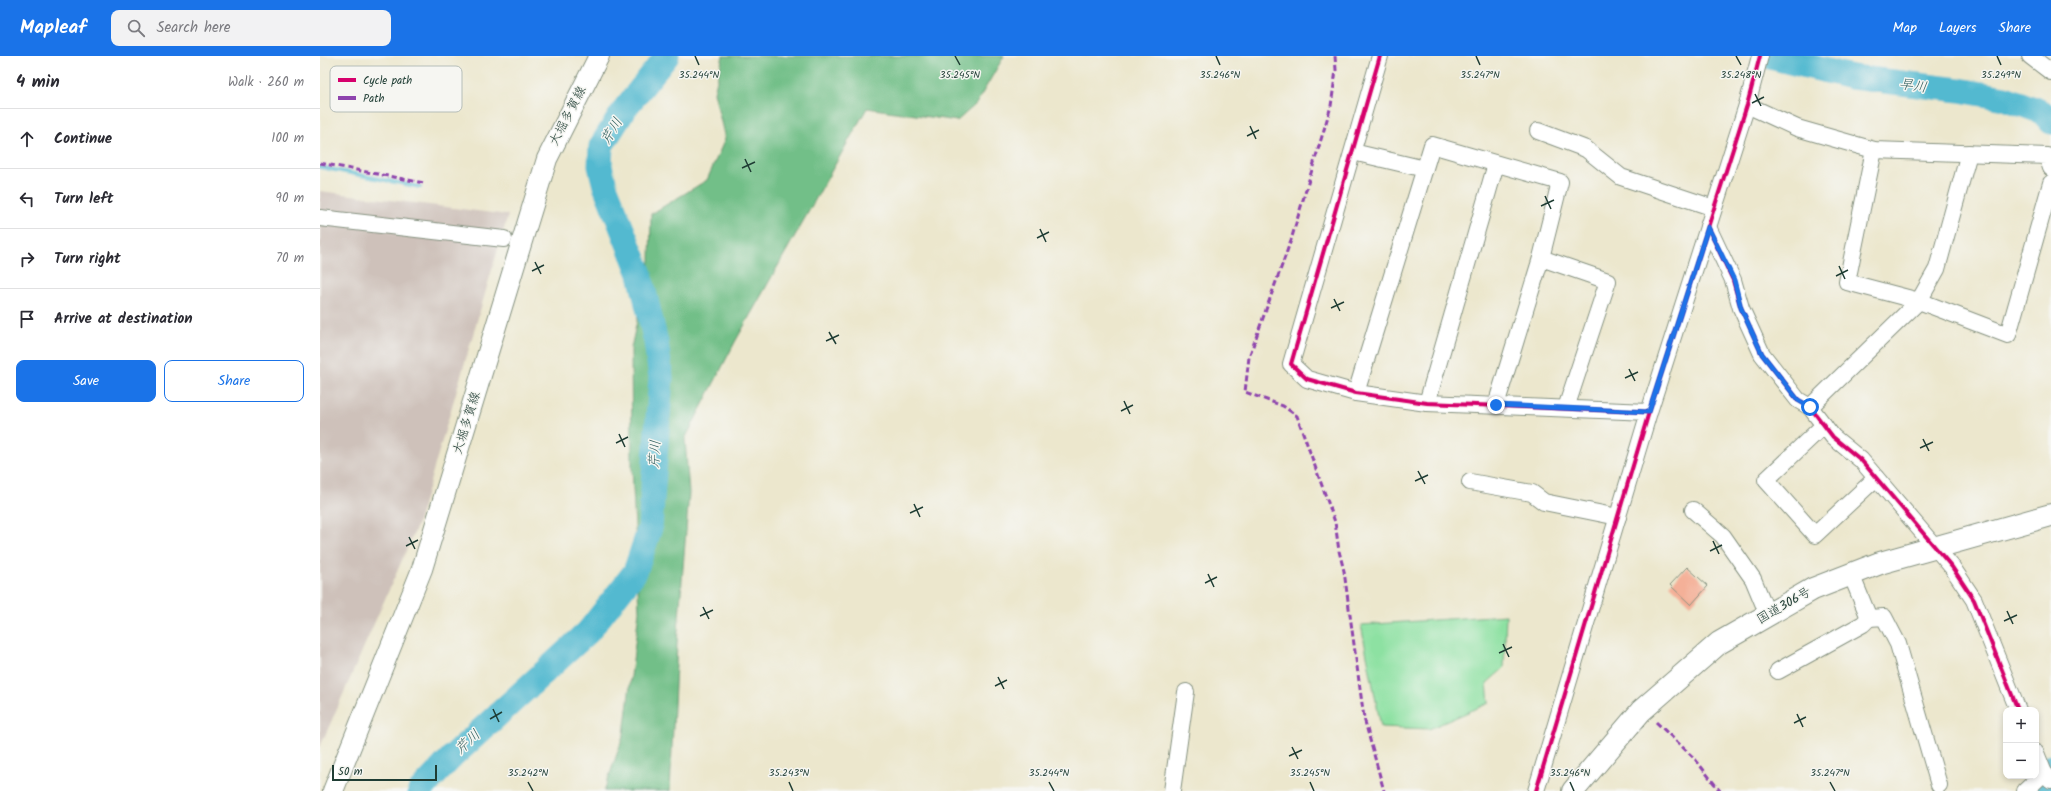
<!DOCTYPE html>
<html lang="en">
<head>
<meta charset="utf-8">
<style>
  body { margin:0; font-family:Kalam,"Klee One",sans-serif; background:#f2f2f3; color:#2b2b33 }
  .controls { position:absolute; right:12px; bottom:12px; display:grid; overflow:hidden; border-radius:8px; box-shadow:0 2px 6px #0003 }
  .controls button { width:36px; height:36px; display:grid; place-items:center; padding:0; border:0; border-bottom:1px solid #e1e1e2; background:#fff; color:#2b2b33; font:20px sans-serif }
  .scale { position:absolute; left:12px; bottom:10px; width:105px; box-sizing:border-box; padding-left:4px; border:2px solid #1f3d34; border-top:0; font-size:11px; line-height:14px; white-space:nowrap; color:#1f3d34; -webkit-text-stroke:3px #f6f6f2; paint-order:stroke }
  .stop { position:absolute; width:12px; height:12px; margin:-9px; border:3px solid #1a73e8; border-radius:50%; background:#fff }
  .stop.end { background:#1a73e8; border-color:#fff; box-shadow:0 1px 4px #0008 }
  .list { margin:0; padding:0; list-style:none }
  h2 { display:flex; justify-content:space-between; align-items:center; height:52px; margin:0; padding:0 16px; font-size:17px }
  h2 small { font-size:13px; font-weight:400; color:#7c7c81 }
  .list li { display:grid; grid-template-columns:26px 1fr auto; gap:12px; align-items:center; box-sizing:border-box; height:60px; padding:0 16px; border-top:1px solid #e1e1e2 }
  .list b { display:block; font-size:15px; white-space:nowrap }
  .list em { font-size:13px; font-style:normal; color:#7c7c81 }
  .actions { display:flex; gap:8px; padding:12px 16px }
  .actions a { flex:1; padding:9px 0; border:1px solid #1a73e8; border-radius:8px; text-align:center; font-size:14px; color:#1a73e8 }
  .actions .main { background:#1a73e8; color:#fff }
  .icon { flex:none; width:22px; height:22px; fill:none; stroke:currentColor; stroke-width:2; stroke-linecap:round; stroke-linejoin:round }
  .map { position:relative; flex:none; width:1731px; height:735px; overflow:hidden }
  header { display:flex; align-items:center; gap:24px; box-sizing:border-box; height:56px; padding:0 20px; background:#1a73e8; color:#fff }
  header strong { font-size:19px }
  nav { display:flex; gap:22px; margin-inline-start:auto; font-size:14px }
  .search { width:280px; height:36px; background:#f2f2f3; display:flex; align-items:center; gap:10px; box-sizing:border-box; padding:0 14px; border-radius:8px; color:#7c7c81; font-size:15px }
  main { display:flex }
  aside { flex:1; background:#fff }
  .map>svg:first-child { display:block }
</style>
</head>
<body>
<header>
<strong>Mapleaf</strong>
<div class="search"><svg class="icon" aria-label="search" viewBox="0 0 24 24"><circle cx="10" cy="10" r="6"/><path d="M15 15l6 6"/></svg>Search here</div>
<nav><a>Map</a><a>Layers</a><a>Share</a></nav>
</header>
<main>
<aside>
<h2>4 min<small>Walk · 260 m</small></h2>
<ul class="list">
<li><svg class="icon" aria-label="ahead" viewBox="0 0 24 24"><path d="M12 20V5M6 11l6-6 6 6"/></svg><div><b>Continue</b></div><em>100 m</em></li>
<li><svg class="icon" aria-label="left" viewBox="0 0 24 24"><path d="M17 20v-9H6M10 6l-5 5 5 5"/></svg><div><b>Turn left</b></div><em>90 m</em></li>
<li><svg class="icon" aria-label="right" viewBox="0 0 24 24"><path d="M7 20v-9h11M14 6l5 5-5 5"/></svg><div><b>Turn right</b></div><em>70 m</em></li>
<li><svg class="icon" aria-label="arrive" viewBox="0 0 24 24"><path d="M6 21V4h12l-3 4 3 4H6"/></svg><div><b>Arrive at destination</b></div></li>
</ul>
<div class="actions"><a class="main">Save</a><a>Share</a></div>
</aside>
<div class="map">
<svg width="1731" height="735" viewBox="0 0 1731 735">
  <rect width="100%" height="100%" fill="#f6f6f2"/>
  <filter id="ink" filterUnits="userSpaceOnUse"><feTurbulence type="fractalNoise" baseFrequency=".025" numOctaves="2"/><feDisplacementMap in="SourceGraphic" scale="8" xChannelSelector="R" yChannelSelector="G"/><feConvolveMatrix kernelMatrix="1 2 1 2 8 2 1 2 1" color-interpolation-filters="sRGB"/></filter>
  <filter id="wash" filterUnits="userSpaceOnUse"><feTurbulence type="fractalNoise" baseFrequency=".012" numOctaves="4" result="noise"/><feDisplacementMap in="SourceGraphic" scale="16" xChannelSelector="R" yChannelSelector="G"/><feGaussianBlur stdDeviation="0.9" result="paint"/><feColorMatrix in="noise" values="0 0 0 0 0 0 0 0 0 0 0 0 0 0 0 0 0 1.4 0 .05"/><feComposite in="paint" operator="in"/></filter>
  <g filter="url(#wash)">
    <rect width="100%" height="100%" fill="#ece7cd"/>
    <polygon fill="#cec1ba" points="0,135 188,159 97,470 0,691"/>
    <polygon fill="#8de1a2" stroke="#568f6b" points="1186,559 1184,612 1167,627 1169,647 1109,673 1061,671 1041,569"/>
    <polygon fill="#72bf88" stroke="#487e5e" points="403,0 684,0 656,48 637,65 547,52 415,286 365,383 369,437 357,587 350,735 284,735 304,678 319,555 312,411 311,292 330,205 331,158 387,124 405,83 394,36"/>
    <g fill="none" stroke-linecap="round" stroke-linejoin="round">
      <polyline stroke="#52b9d0" stroke-width="4" points="0,111 100,131"/>
      <g stroke="#52b9d0" stroke-width="25">
        <polyline points="1450,1 1532,21 1639,34 1685,42 1722,56 1731,66"/>
        <polyline points="100,735 133,700 268,576 315,516 330,472 341,321 336,286 320,218 285,130 280,110 281,90 306,51 347,0"/>
        <polyline points="1726,735 1731,711"/>
      </g>
    </g>
    <g id="blocks">
      <polygon fill="#f4b098" points="1367,511 1388,530 1371,549 1350,529"/>
    </g>
  </g>
  <g filter="url(#ink)">
    <use href="#blocks" fill-opacity="0" stroke="#869280" stroke-width="1"/>
    <g fill="none" stroke-linecap="round" stroke-linejoin="round">
      <defs>
        <g id="minor">
          <polyline points="1060,0 971,308 987,323 1036,337 1107,347 1329,356"/>
          <polyline points="1710,0 1731,16"/>
          <polyline points="1427,49 1477,72 1554,94 1727,100 1731,112"/>
          <polyline points="1218,75 1266,93 1301,121 1394,152"/>
          <polyline points="1554,94 1527,226 1599,245 1688,279 1731,127"/>
          <polyline points="1033,96 1105,113"/>
          <polyline points="0,162 184,183"/>
          <polyline points="1388,171 1413,224 1421,252 1442,298 1478,344 1490,351 1513,381 1541,404 1632,511 1654,544 1698,654"/>
          <polyline points="1221,202 1288,225 1246,352"/>
          <polyline points="1036,337 1112,89 1240,126 1221,202 1176,349"/>
          <polyline points="1107,347 1176,108"/>
          <polyline points="1490,351 1599,245 1617,213 1649,97"/>
          <polyline points="1504,369 1446,424 1495,479 1556,422"/>
          <polyline points="1150,426 1212,437 1224,446 1298,461"/>
          <polyline points="1373,454 1403,480 1433,523 1448,559"/>
          <polyline points="1531,518 1549,562 1564,561 1578,588 1619,729"/>
          <polyline points="1458,615 1543,568 1549,562"/>
          <polyline points="1716,697 1724,717 1731,724"/>
          <polyline points="852,735 866,636"/>
          <polyline points="1216,735 1329,356 1427,49 1440,0"/>
          <polyline points="1705,735 1724,717"/>
        </g>
        <polyline id="major" points="13,735 102,513 227,103 279,0"/>
        <polyline id="highway" points="1253,735 1321,655 1399,587 1493,533 1560,507 1731,459"/>
      </defs>
      <use href="#minor" stroke="#869280" stroke-width="18"/>
      <use href="#major" stroke="#869280" stroke-width="22"/>
      <use href="#highway" stroke="#869280" stroke-width="24"/>
      <use href="#minor" stroke="#fff" stroke-width="16"/>
      <use href="#major" stroke="#fff" stroke-width="20"/>
      <use href="#highway" stroke="#fff" stroke-width="22"/>
      <g stroke="#8e44ad" stroke-width="3" stroke-dasharray="6 3" stroke-linecap="butt">
        <polyline points="1015,0 1016,14 1011,50 971,184 929,301 925,336 963,350 977,360 1015,466 1019,495 1024,515 1044,662 1064,735"/>
        <polyline points="0,107 104,127"/>
        <polyline points="1336,666 1375,703 1400,735"/>
      </g>
      <defs>
        <g id="cycleway">
          <polyline points="1060,0 971,308 987,323 1036,337 1107,347 1329,356"/>
          <polyline points="1388,171 1413,224 1421,252 1442,298 1478,344 1490,351 1513,381 1541,404 1632,511 1654,544 1698,654"/>
          <polyline points="1216,735 1329,356 1427,49 1440,0"/>
        </g>
      </defs>
      <use href="#cycleway" stroke="#f6f6f2" stroke-width="6"/>
      <use href="#cycleway" stroke="#d6006c" stroke-width="4"/>
    </g>
  </g>
  <g fill="none" stroke-linecap="round" stroke-linejoin="round" filter="url(#ink)">
    <polyline stroke="#1a73e8" stroke-width="5" points="1176,349 1329,356 1388,171 1414,224 1421,252 1442,298 1478,344 1490,351"/>
  </g>
  <path fill="none" stroke="#1f3d34" stroke-width="1.5" d="M 375,0 L 379,9M 635,0 L 640,9M 896,0 L 900,9M 1156,0 L 1160,9M 1416,0 L 1421,9M 1677,0 L 1681,9M 1435,38 L 1441,50M 1432,47 L 1444,41M 930,70 L 936,83M 927,80 L 939,74M 425,103 L 431,116M 422,112 L 435,106M 1225,140 L 1231,153M 1221,150 L 1234,144M 720,173 L 726,186M 717,182 L 729,176M 215,206 L 221,218M 1519,210 L 1525,223M 212,215 L 224,209M 1516,220 L 1528,214M 1014,243 L 1020,255M 1011,252 L 1024,246M 509,276 L 516,288M 506,285 L 519,279M 1309,313 L 1315,325M 1305,322 L 1318,316M 804,345 L 810,358M 801,355 L 813,349M 299,378 L 305,391M 1603,383 L 1609,395M 296,387 L 308,381M 1600,392 L 1613,386M 1098,415 L 1105,428M 1095,425 L 1108,419M 594,448 L 600,461M 590,457 L 603,451M 89,481 L 95,493M 1393,485 L 1399,498M 86,490 L 98,484M 1390,495 L 1402,489M 888,518 L 894,531M 885,527 L 897,521M 383,551 L 389,563M 1687,555 L 1693,568M 380,560 L 393,554M 1684,565 L 1697,559M 1183,588 L 1189,601M 1179,597 L 1192,591M 678,621 L 684,633M 675,630 L 687,624M 173,653 L 179,666M 1477,658 L 1483,671M 170,663 L 182,656M 1474,667 L 1486,661M 972,691 L 978,703M 969,700 L 982,694M 208,726 L 213,735M 469,726 L 473,735M 729,726 L 734,735M 990,726 L 994,735M 1250,726 L 1254,735M 1510,726 L 1515,735"/>
  <g text-anchor="middle" dominant-baseline="central" stroke-width="3" stroke-linejoin="round" paint-order="stroke">
    <g font-size="13" fill="#1f3d34" stroke="#f6f6f2">
      <text transform="translate(248 60) rotate(-63)">大堀多賀線</text>
      <text transform="translate(147 367) rotate(-73)">大堀多賀線</text>
      <text transform="translate(1464 550) rotate(-30)">国道306号</text>
    </g>
    <g font-size="14" font-style="italic" fill="#2c5c5b" stroke="#f6f6f2">
      <text transform="translate(1593 30) rotate(8)">早川</text>
      <text transform="translate(292 75) rotate(-59)">芹川</text>
      <text transform="translate(335 398) rotate(-86)">芹川</text>
      <text transform="translate(148 686) rotate(-43)">芹川</text>
    </g>
  </g>
  <rect x="10" y="10" width="132" height="46" rx="6" fill="#f6f6f2" stroke="#b6beb9" stroke-width="1"/>
  <rect x="18" y="22" width="18" height="4" fill="#d6006c"/>
  <rect x="18" y="40" width="18" height="4" fill="#8e44ad"/>
  <g font-size="11" fill="#1f3d34">
    <text x="43" y="28">Cycle path</text>
    <text x="43" y="46">Path</text>
  </g>
  <g font-size="10" text-anchor="middle" fill="#1f3d34" stroke="#f6f6f2" stroke-width="3" stroke-linejoin="round" paint-order="stroke">
    <text x="379" y="22">35.244°N</text>
    <text x="640" y="22">35.245°N</text>
    <text x="900" y="22">35.246°N</text>
    <text x="1160" y="22">35.247°N</text>
    <text x="1421" y="22">35.248°N</text>
    <text x="1681" y="22">35.249°N</text>
    <text x="208" y="720">35.242°N</text>
    <text x="469" y="720">35.243°N</text>
    <text x="729" y="720">35.244°N</text>
    <text x="990" y="720">35.245°N</text>
    <text x="1250" y="720">35.246°N</text>
    <text x="1510" y="720">35.247°N</text>
  </g>
</svg>
<div class="controls">
<button>+</button>
<button>−</button>
</div>
<div class="scale">50 m</div>
<div class="stop" style="left:1490px;top:351px"></div>
<div class="stop end" style="left:1176px;top:349px"></div>
</div>
</main>
</body>
</html>
